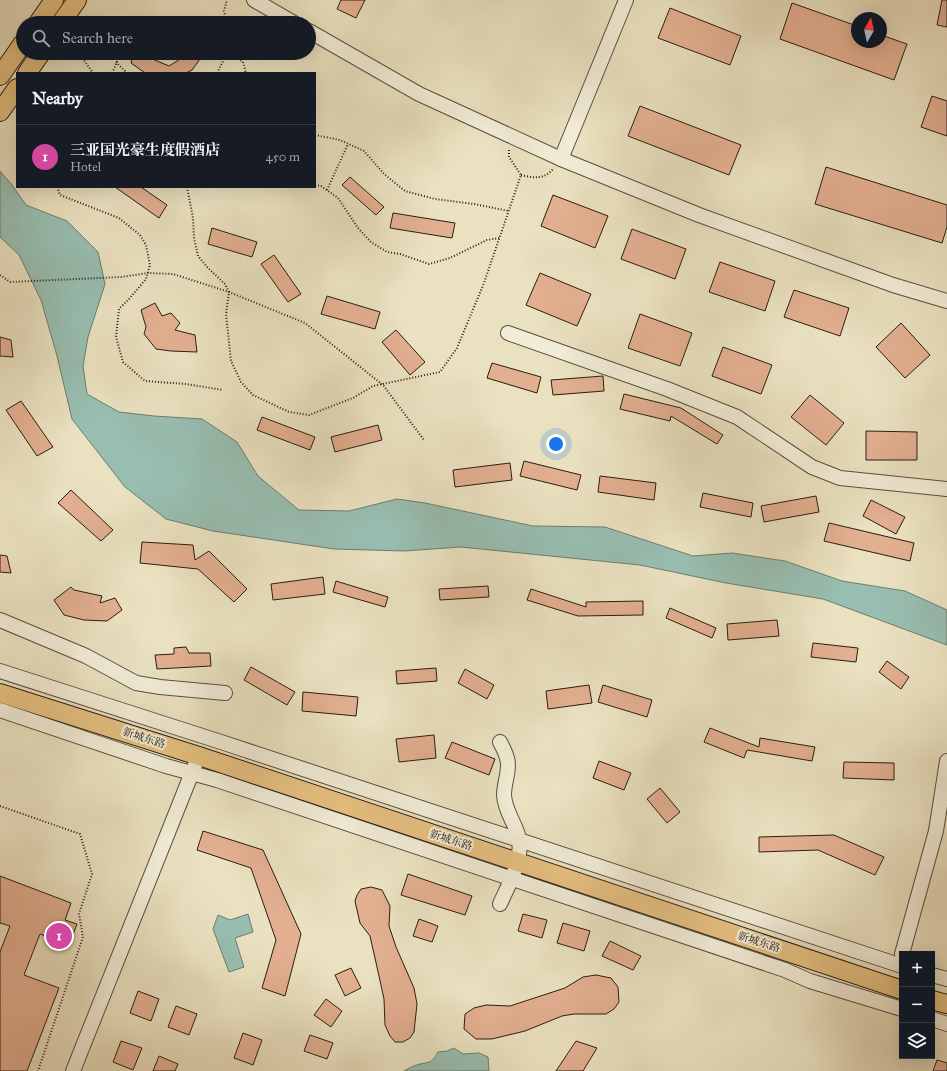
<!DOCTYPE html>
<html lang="en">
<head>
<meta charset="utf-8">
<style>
  body { margin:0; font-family:"IM FELL Great Primer","Noto Serif SC",serif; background:#242831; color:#f1f3f6 }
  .controls { position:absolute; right:12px; bottom:12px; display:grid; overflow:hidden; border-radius:0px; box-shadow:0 4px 16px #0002 }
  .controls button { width:36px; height:36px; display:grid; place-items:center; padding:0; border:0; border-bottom:1px solid #363941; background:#171b24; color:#f1f3f6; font:20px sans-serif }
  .compass { position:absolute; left:851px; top:12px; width:36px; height:36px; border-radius:50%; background:#171b24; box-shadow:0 4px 16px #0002; rotate:9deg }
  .you { position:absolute; left:556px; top:444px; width:14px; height:14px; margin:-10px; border:3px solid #fff; border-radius:50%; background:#1a73e8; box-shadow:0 0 0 6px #1a73e833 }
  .badge { display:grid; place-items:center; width:26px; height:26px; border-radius:50%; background:#7c3aed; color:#fff; font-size:13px; font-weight:700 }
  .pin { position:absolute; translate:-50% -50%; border:2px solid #fff; box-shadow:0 1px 4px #0006 }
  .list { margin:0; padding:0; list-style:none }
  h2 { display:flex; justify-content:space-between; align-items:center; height:52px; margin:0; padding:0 16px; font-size:17px }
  h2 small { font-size:13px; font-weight:400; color:#9ea1a6 }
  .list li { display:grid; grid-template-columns:26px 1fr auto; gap:12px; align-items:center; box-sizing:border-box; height:64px; padding:0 16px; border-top:1px solid #363941 }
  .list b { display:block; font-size:15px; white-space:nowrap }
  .list p { margin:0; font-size:13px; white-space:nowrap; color:#9ea1a6 }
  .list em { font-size:13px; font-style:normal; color:#9ea1a6 }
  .icon { flex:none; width:22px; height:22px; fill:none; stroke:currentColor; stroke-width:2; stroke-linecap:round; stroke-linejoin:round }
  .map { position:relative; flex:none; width:947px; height:1071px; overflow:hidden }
  .search { position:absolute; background:#171b24; box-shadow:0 4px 16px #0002; left:16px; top:16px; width:300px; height:44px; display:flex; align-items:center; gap:10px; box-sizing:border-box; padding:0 14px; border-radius:22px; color:#9ea1a6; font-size:15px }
  .panel { position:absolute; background:#171b24; box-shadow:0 4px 16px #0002; left:16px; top:72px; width:300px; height:116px; border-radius:0px }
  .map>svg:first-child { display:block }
</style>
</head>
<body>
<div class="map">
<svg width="947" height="1071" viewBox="0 0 947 1071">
  <rect width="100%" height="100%" fill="#eae1c0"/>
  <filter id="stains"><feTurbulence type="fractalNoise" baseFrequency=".005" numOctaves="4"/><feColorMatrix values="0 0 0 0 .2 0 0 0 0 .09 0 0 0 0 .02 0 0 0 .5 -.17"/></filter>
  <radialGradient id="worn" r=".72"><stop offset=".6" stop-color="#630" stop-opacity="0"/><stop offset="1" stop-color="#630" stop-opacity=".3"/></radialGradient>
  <g fill="#98beb1" stroke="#6c7e71">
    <polygon points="0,171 12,185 26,205 67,221 98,252 105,284 88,337 83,366 87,394 119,412 154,416 202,419 237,442 258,476 299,510 349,511 397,499 425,503 533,526 605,527 693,556 732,553 785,561 842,581 905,591 947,610 947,645 823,599 726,583 640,565 461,547 404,551 334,549 213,531 166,519 125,487 72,419 57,356 41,300 19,255 0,237"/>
    <polygon points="248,914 253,932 235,938 244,967 229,972 213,929 218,915 230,920"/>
    <path d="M 454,1048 L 463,1054 L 479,1053 L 488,1057 L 489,1071 L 404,1071 C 408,1069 412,1066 417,1065 C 429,1061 431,1065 438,1052 L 447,1051 Z"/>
  </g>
  <g fill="#e2af90" stroke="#2a1d12">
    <polygon points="341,0 365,0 356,18 337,9"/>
    <polygon points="942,0 947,0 947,27 937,25"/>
    <polygon points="792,3 857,26 857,42 881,42 881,35 907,44 894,80 780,39"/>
    <polygon points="670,8 741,36 730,65 658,38"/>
    <polygon points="134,53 143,55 169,66 190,53 198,53 200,59 192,70 186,73 145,73 131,63"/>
    <polygon points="932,96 947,101 947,136 921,127"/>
    <polygon points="640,106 741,145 729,175 628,136"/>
    <polygon points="826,167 947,205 947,227 942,243 815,204"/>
    <polygon points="350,177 384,207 376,215 342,185"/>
    <polygon points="115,187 141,187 167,205 159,218"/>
    <polygon points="553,195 608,216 595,248 541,226"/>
    <polygon points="393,213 455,223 452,238 390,228"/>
    <polygon points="212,228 257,242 252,257 208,244"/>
    <polygon points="632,229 686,249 675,279 621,259"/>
    <polygon points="274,255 301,294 288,302 261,264"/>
    <polygon points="720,262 775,281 765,311 709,292"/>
    <polygon points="540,273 591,294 577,326 526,305"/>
    <polygon points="794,290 849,308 840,336 784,317"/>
    <polygon points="327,296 380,312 375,329 321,314"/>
    <polygon points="155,303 162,316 171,313 180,323 175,330 195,335 197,352 171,351 156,349 144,334 146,327 141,310"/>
    <polygon points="640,314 692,333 680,366 628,348"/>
    <polygon points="901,323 930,355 905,378 876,347"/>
    <polygon points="396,330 425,362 410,375 382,342"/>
    <polygon points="0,337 11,340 13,357 0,356"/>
    <polygon points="723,347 772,365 761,394 712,376"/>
    <polygon points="492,363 541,377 537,393 487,378"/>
    <polygon points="603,376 604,391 553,395 551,380"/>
    <polygon points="624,394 681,408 723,435 717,444 671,416 670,421 620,409"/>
    <polygon points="810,395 844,423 826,445 791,417"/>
    <polygon points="21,401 53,447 37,456 6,410"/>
    <polygon points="262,417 315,437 310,450 257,430"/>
    <polygon points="378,425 382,440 335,452 331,437"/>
    <polygon points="866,431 917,432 917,460 866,460"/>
    <polygon points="524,461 581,475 577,490 520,476"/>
    <polygon points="510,463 512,480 455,487 453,470"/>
    <polygon points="600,476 656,483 654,500 598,492"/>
    <polygon points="71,490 113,530 101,541 58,503"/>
    <polygon points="703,493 753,503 751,517 700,507"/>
    <polygon points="816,496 819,512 764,522 761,506"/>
    <polygon points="871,500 905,517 896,534 863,516"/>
    <polygon points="829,523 914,543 910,561 824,541"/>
    <polygon points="142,542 193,545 195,560 209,551 247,589 234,602 198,569 140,563"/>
    <polygon points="0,555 7,556 11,573 0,572"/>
    <polygon points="323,577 325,594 273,600 271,584"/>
    <polygon points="336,581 388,597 385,607 333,592"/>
    <polygon points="488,586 489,597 440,600 439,589"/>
    <polygon points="71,587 74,590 102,596 100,603 115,598 122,610 107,621 84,620 64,615 54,600"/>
    <polygon points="531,589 586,607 586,602 643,601 643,615 578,616 527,600"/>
    <polygon points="670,608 716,628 712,638 666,618"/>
    <polygon points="777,620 779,636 728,640 727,624"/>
    <polygon points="813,643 858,648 856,662 811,657"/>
    <polygon points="186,647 189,653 210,653 211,666 157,669 155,655 174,654 174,648"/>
    <polygon points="887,661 909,677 901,689 879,672"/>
    <polygon points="251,667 295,692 287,705 244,680"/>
    <polygon points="436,668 437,681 397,684 396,671"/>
    <polygon points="465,669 494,685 487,699 458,683"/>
    <polygon points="589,685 592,703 548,709 546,691"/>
    <polygon points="603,685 652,700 647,717 598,702"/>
    <polygon points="303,692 358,697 356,716 302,711"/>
    <polygon points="710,728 759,747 760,738 815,747 812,761 747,750 744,758 704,742"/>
    <polygon points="434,735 436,758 399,762 396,739"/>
    <polygon points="452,742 495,759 489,775 445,758"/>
    <polygon points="599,761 631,773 624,790 593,778"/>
    <polygon points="844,762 894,763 894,780 843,778"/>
    <polygon points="660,788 680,812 667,823 647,799"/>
    <polygon points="203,831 263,850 301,934 285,996 262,988 276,940 251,868 197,850"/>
    <polygon points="834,835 884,857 875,875 818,850 759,852 759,837"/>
    <polygon points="408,874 472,896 465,915 401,895"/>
    <polygon points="0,876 71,903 65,920 77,924 69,945 40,934 24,975 59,988 27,1071 0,1071 0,952 10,926 0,923"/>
    <polygon points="371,887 382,890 390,906 389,926 396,947 414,988 417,1004 414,1032 410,1038 403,1042 395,1042 390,1036 385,1025 384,999 377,967 370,936 360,923 355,901 357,895 361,889"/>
    <polygon points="523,914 547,920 542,938 518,931"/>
    <polygon points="419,919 438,926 432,942 413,936"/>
    <polygon points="563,923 590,931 584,951 557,943"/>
    <polygon points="610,941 641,956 633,970 602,956"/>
    <polygon points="351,968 361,988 345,996 335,975"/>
    <polygon points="596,975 611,978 618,987 619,1002 614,1009 606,1014 574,1014 562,1016 525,1031 492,1039 476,1039 464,1029 465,1014 474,1008 486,1005 510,1006 565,988 583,977"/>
    <polygon points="138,991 159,999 151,1021 130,1013"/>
    <polygon points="326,999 342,1011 331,1027 314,1015"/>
    <polygon points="176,1006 197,1014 189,1035 168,1027"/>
    <polygon points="243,1033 262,1040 253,1065 234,1058"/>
    <polygon points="310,1035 333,1043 327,1059 304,1051"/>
    <polygon points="121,1041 142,1048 133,1070 113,1062"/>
    <polygon points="576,1041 597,1048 583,1071 556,1071"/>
    <polygon points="159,1056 178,1064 175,1071 153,1071"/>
    <polygon points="937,1060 947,1063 947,1071 933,1071"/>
  </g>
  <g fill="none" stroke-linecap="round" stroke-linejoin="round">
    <defs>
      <g id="minor">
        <polyline points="254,0 294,23"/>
        <polyline points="309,31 419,94 561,159 699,215 893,285 947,301"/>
        <polyline points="561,159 626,0"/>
        <polyline points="508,333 667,389 737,417 812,467 840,478 947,489"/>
        <polyline points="0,620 86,656 136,683 160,687 225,693"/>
        <polyline points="0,671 221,742 902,966"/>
        <polyline points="0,710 166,766 217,780 785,970 810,981 902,1009"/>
        <path d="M 500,742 C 508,757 510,763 506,780 C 505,785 504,791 504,795 C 505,813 516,823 519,839 C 523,859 508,886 500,904"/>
        <polyline points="902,954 936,831 947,761"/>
        <polyline points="932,975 947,979"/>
        <polyline points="932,1019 947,1024"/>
        <polyline points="73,1071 195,765"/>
      </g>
      <g id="major">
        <polyline points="38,23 54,0"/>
        <polyline points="61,23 77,0"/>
        <polyline points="27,73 41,53"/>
        <polyline points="0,76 23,43"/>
        <polyline points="0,112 17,88"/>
        <polyline points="0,693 199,756 902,990"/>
        <polyline points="932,1000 947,1004"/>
      </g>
    </defs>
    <use href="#minor" stroke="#5a4e3e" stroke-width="16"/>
    <use href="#major" stroke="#2a1d12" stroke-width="20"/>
    <g stroke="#2a1d12" stroke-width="2" stroke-dasharray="1 2" stroke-linecap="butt">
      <polyline points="227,23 224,11 227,0"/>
      <polyline points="75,53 83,59 93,73"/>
      <polyline points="231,53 243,62 246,73"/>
      <polyline points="116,62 127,73"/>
      <polyline points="112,73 121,53"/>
      <polyline points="217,73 227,53"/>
      <polyline points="315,135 340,140 364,151 384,174 405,191 435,199 474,204 509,211"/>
      <path d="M 521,175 C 534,178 544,180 554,168"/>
      <polyline points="315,185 321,186 338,198 358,228 371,242 387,252 400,254 429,264 450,258 487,240 499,238"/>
      <polyline points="57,187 60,195 119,218 140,235 146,245 150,265 146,279 130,298 119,309 116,337 123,362 145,381 186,384 223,390"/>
      <polyline points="187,187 193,218 194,238 198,256 208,268 225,284 229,292 226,314 231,361 241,382 253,395 289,412 309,415 353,398 373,386 440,372 457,348 484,283 521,175 509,157 509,149"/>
      <polyline points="327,190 348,144"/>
      <polyline points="0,275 10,282 121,277 148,273 173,274 229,292 305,323 383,385 424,440"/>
      <polyline points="0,806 80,834 92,874 79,914 83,937 38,1071"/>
    </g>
    <use href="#minor" stroke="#f1ecd6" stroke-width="14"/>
    <use href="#major" stroke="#e5c080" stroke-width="18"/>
  </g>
  <g text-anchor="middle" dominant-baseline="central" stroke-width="4" stroke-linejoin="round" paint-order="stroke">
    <g font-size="11" fill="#2a1d12" stroke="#f1ecd6">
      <text transform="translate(144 738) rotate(18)">新城东路</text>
      <text transform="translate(451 840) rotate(18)">新城东路</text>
      <text transform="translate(759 942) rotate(18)">新城东路</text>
    </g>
  </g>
  <rect width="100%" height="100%" filter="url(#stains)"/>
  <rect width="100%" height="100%" fill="url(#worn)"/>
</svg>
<div class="controls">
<button>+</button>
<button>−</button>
<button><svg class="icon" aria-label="layers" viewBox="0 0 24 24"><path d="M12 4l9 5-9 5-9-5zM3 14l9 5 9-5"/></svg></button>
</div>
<svg class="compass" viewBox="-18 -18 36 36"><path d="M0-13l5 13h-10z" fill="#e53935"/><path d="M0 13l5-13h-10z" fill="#9ea1a6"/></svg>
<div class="you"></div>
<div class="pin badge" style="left:59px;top:936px;background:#d1479c">1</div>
<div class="search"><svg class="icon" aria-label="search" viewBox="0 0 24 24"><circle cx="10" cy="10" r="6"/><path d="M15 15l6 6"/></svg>Search here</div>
<section class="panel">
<h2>Nearby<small></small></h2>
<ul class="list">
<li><span class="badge" style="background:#d1479c">1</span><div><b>三亚国光豪生度假酒店</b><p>Hotel</p></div><em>450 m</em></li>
</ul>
</section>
</div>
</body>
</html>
